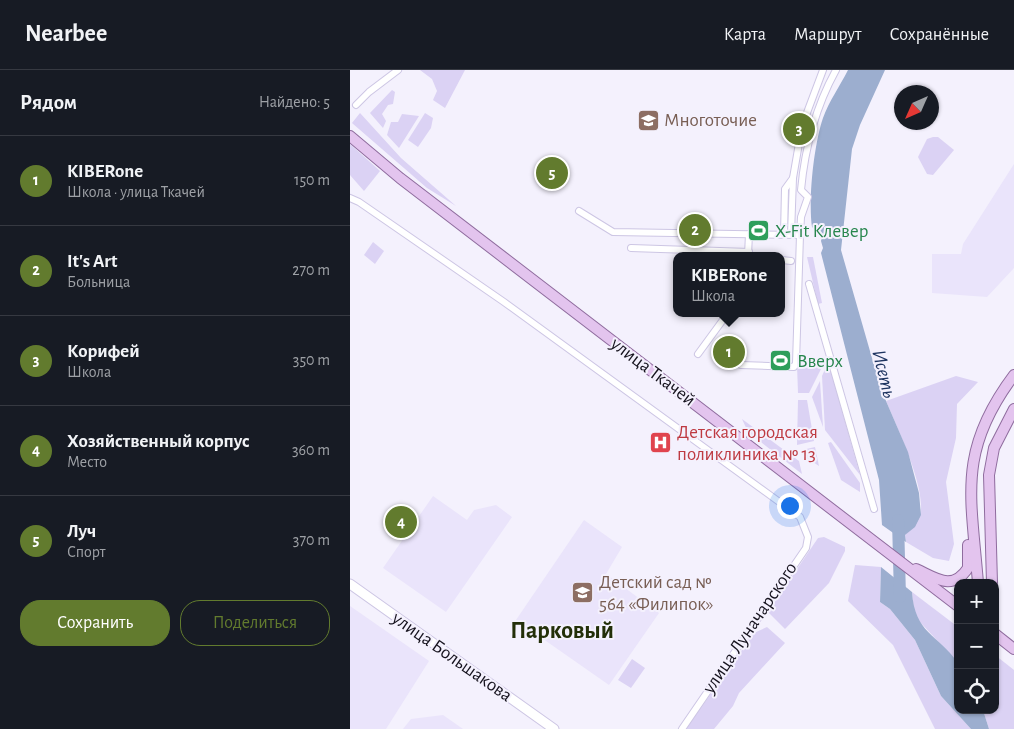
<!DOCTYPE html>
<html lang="ru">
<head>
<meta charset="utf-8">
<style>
  body { margin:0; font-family:"Alegreya Sans",sans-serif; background:#20242c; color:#f1f3f6 }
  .controls { position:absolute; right:15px; bottom:15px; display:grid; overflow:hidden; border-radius:10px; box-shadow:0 1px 4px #0004 }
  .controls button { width:45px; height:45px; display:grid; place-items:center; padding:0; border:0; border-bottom:1px solid #363941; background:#171b24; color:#f1f3f6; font:25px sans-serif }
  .compass { position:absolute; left:544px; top:15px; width:45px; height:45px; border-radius:50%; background:#171b24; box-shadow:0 1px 4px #0004; rotate:225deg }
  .you { position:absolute; left:439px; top:435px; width:18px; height:18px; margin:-12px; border:4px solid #fff; border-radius:50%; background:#1a73e8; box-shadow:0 0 0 8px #1a73e833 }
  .badge { display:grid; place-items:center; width:32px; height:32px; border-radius:50%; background:#627b2e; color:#fff; font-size:16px; font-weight:700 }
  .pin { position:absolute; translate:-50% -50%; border:2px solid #fff; box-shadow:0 1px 5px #0006 }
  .popup { position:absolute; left:323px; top:182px; width:112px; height:65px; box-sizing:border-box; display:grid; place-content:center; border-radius:10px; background:#171b24; filter:drop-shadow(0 1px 4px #0005); font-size:16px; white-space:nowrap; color:#9ea1a6 }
  .popup b { font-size:19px; color:#f1f3f6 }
  .popup::after { content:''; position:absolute; left:50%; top:100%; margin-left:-10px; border:10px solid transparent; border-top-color:#171b24 }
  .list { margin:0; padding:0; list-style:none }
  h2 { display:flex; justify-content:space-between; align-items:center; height:65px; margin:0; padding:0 20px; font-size:21px }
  h2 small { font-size:16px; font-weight:400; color:#9ea1a6 }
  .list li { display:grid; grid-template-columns:32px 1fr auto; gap:15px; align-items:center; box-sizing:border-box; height:90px; padding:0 20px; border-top:1px solid #363941 }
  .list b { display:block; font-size:19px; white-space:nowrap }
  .list p { margin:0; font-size:16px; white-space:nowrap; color:#9ea1a6 }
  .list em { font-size:16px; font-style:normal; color:#9ea1a6 }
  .actions { display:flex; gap:10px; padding:15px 20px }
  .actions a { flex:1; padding:11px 0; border:1px solid #627b2e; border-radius:20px; text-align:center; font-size:18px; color:#627b2e }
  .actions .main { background:#627b2e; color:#fff }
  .icon { flex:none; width:28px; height:28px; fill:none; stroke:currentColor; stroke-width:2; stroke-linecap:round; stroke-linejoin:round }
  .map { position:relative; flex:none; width:664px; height:659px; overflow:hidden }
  header { display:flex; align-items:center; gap:30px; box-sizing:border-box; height:70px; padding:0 25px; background:#171b24; border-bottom:1px solid #363941 }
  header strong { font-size:24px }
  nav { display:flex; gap:28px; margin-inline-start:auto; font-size:18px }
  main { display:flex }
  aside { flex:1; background:#171b24 }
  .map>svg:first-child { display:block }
</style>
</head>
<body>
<header>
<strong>Nearbee</strong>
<nav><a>Карта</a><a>Маршрут</a><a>Сохранённые</a></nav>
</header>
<main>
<aside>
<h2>Рядом<small>Найдено: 5</small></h2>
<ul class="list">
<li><span class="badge">1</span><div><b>KIBERone</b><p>Школа · улица Ткачей</p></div><em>150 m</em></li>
<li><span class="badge">2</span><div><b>It's Art</b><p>Больница</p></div><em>270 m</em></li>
<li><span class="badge">3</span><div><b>Корифей</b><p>Школа</p></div><em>350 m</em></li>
<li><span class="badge">4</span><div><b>Хозяйственный корпус</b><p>Место</p></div><em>360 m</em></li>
<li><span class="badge">5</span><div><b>Луч</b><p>Спорт</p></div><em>370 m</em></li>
</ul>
<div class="actions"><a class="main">Сохранить</a><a>Поделиться</a></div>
</aside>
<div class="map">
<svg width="664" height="659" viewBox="0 0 664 659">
  <rect width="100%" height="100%" fill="#f4f1fd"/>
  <g fill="#eae4fb">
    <polygon points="664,94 664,198 637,227 582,223 582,184 611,184 613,174"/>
    <polygon points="83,426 117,450 124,440 146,435 162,447 96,542 33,498"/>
    <polygon points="234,450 272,477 256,504 309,543 259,615 166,550"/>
    <polygon points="0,536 79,591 36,659 0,659"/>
    <polygon points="93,645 113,659 53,659 61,649"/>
  </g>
  <g fill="#dbd2f4">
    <polygon points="70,0 115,0 95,38 83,30 87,21 82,9"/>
    <polygon points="42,20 45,22 43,34 38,35 32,44 36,51 33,58 20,43"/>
    <polygon points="10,43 51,88 106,136 77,118 2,53"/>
    <polygon points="75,43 83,48 81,58 68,77 58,70"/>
    <polygon points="52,44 69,46 49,78 37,65 41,52 48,52"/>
    <polygon points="583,67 588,67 604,80 583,105 577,104 568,87 577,69"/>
    <polygon points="0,74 30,101 14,121 0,105"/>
    <polygon points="23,172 34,181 25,194 14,185"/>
    <polygon points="457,187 463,187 472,233 468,234"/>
    <polygon points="447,295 473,295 459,323 448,323"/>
    <polygon points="476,297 480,298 510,405 475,360 472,306"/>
    <path d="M 606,306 L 628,312 L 607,334 L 606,368 L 596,412 L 604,474 L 599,491 L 583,488 L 556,472 L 555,465 C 563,457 572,448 571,435 C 570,405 548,360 536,331 Z"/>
    <polygon points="470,311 473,357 462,327"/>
    <polygon points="448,330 457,330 464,371 447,375"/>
    <polygon points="392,349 449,391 452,404 398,362"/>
    <polygon points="481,372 510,413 510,422 491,410 478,373"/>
    <polygon points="465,377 469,396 451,384 452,380"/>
    <polygon points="474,467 495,477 495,481 479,513 435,559 418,542 468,468"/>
    <polygon points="505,495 531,497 530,532 540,539 565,570 591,626 621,659 585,659 543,575 498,531"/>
    <polygon points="562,522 608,557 608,593 570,552 564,542"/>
    <polygon points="417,557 435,573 389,623 383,636 364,659 336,659 404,563"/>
    <polygon points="645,585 664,600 664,659 639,659 633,640 645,640"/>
    <polygon points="282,589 295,598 281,618 268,610"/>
  </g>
  <g fill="#9caecf">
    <path d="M 498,0 L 535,0 L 510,55 L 502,79 L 491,180 L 524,295 L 536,331 L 558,382 L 569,423 L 571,445 L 565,457 L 555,465 L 556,472 L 532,455 L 529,410 L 471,183 L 473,178 L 471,171 L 472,166 L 462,157 C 458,130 464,74 473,48 C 479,31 490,16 498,0 Z"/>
    <path d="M 531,497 L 562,522 C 565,564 587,563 608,593 L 608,640 L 633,640 L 639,659 L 621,659 L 591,626 L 565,570 L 540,539 L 530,532 Z"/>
  </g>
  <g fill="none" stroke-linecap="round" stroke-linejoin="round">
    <polyline stroke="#9caecf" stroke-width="12" points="548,450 550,527"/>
    <defs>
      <g id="street">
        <polyline points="6,35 19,22 48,0"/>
        <polyline points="0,128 9,132 154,232 450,447 458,467 456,478 332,659"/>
        <polyline points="229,141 263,162 450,165"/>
        <polyline points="434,164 435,119 443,108 452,56 473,0"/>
        <polyline points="441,164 443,108"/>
        <polyline points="281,178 399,182"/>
        <polyline points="398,185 399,164"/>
        <polyline points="432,190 441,191"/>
        <polyline points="459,214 524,439"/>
        <polyline points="348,284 378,243"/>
        <path d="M 391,295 L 444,297 L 446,293 L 450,165 L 451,147 L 458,127 L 451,120 C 455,77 465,38 486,0"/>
      </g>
      <polyline id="secondary" points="0,514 204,659"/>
      <g id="primary">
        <polyline points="0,66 50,108 608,536"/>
        <path d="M 566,499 C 586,508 602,522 618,498 L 618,475"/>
        <path d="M 628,513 C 621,425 607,381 664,305"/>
        <polyline points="642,513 639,405 644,378 664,339"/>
        <polyline points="645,564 664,579"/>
      </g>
    </defs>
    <use href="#street" stroke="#cdc6e4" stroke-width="8"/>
    <use href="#secondary" stroke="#cdc6e4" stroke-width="11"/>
    <use href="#primary" stroke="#8f6c9e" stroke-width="12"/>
    <use href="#street" stroke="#fff" stroke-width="6"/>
    <use href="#secondary" stroke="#fff" stroke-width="9"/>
    <use href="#primary" stroke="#e3c4ee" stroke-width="10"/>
  </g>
  <defs>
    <symbol id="school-square" viewBox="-11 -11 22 22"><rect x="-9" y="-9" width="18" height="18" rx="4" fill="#8d6e63" stroke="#f4f1fd"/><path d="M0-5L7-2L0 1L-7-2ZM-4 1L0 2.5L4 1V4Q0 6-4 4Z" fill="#fff"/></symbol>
    <symbol id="stadium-square" viewBox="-11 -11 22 22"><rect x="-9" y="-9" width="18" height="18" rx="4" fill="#2e9e5b" stroke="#f4f1fd"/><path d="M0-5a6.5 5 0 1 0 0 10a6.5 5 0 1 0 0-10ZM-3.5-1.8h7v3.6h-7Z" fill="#fff"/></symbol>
    <symbol id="hospital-square" viewBox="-11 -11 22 22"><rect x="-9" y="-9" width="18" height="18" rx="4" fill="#e0444e" stroke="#f4f1fd"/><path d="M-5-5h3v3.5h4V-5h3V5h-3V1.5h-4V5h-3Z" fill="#fff"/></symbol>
  </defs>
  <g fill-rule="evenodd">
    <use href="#school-square" x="286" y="38" width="25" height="25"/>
    <use href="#stadium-square" x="396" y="148" width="25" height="25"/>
    <use href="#stadium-square" x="418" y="278" width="25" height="25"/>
    <use href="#hospital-square" x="298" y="360" width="25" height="25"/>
    <use href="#school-square" x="220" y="510" width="25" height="25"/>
  </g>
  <g text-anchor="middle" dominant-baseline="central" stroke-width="4" stroke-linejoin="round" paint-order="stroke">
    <g font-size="19" fill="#785e54" stroke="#f4f1fd" text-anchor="start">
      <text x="314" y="50">Многоточие</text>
      <text x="249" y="512">Детский сад №<tspan x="249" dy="22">564 «Филипок»</tspan></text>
    </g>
    <g font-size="19" fill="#27864d" stroke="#f4f1fd" text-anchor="start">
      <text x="425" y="161">X-Fit Клевер</text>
      <text x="447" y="291">Вверх</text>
    </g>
    <g font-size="19" fill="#15121d" stroke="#f4f1fd">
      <text transform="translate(303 302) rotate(37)">улица Ткачей</text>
      <text transform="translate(400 558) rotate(-56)">улица Луначарского</text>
      <text transform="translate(102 587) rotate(35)">улица Большакова</text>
    </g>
    <g font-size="19" fill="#be3a42" stroke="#f4f1fd" text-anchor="start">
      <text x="327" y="362">Детская городская<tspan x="327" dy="22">поликлиника № 13</tspan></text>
    </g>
    <g font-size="20" font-style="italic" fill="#1f3561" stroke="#f4f1fd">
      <text transform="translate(534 304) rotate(76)">Исеть</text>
    </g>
    <g font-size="24" font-weight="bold" fill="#232f09" stroke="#f4f1fd">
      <text x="212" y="561">Парковый</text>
    </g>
  </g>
</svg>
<div class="controls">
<button>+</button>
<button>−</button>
<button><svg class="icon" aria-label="locate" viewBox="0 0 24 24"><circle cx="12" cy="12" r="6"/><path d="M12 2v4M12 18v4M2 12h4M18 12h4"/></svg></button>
</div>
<svg class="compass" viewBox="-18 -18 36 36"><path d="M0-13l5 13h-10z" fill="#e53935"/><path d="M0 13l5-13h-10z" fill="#9ea1a6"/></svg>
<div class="you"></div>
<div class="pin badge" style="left:379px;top:282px">1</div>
<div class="popup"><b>KIBERone</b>Школа</div>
<div class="pin badge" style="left:345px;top:160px">2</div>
<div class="pin badge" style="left:449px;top:59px">3</div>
<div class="pin badge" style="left:51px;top:452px">4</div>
<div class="pin badge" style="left:202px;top:103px">5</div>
</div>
</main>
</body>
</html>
